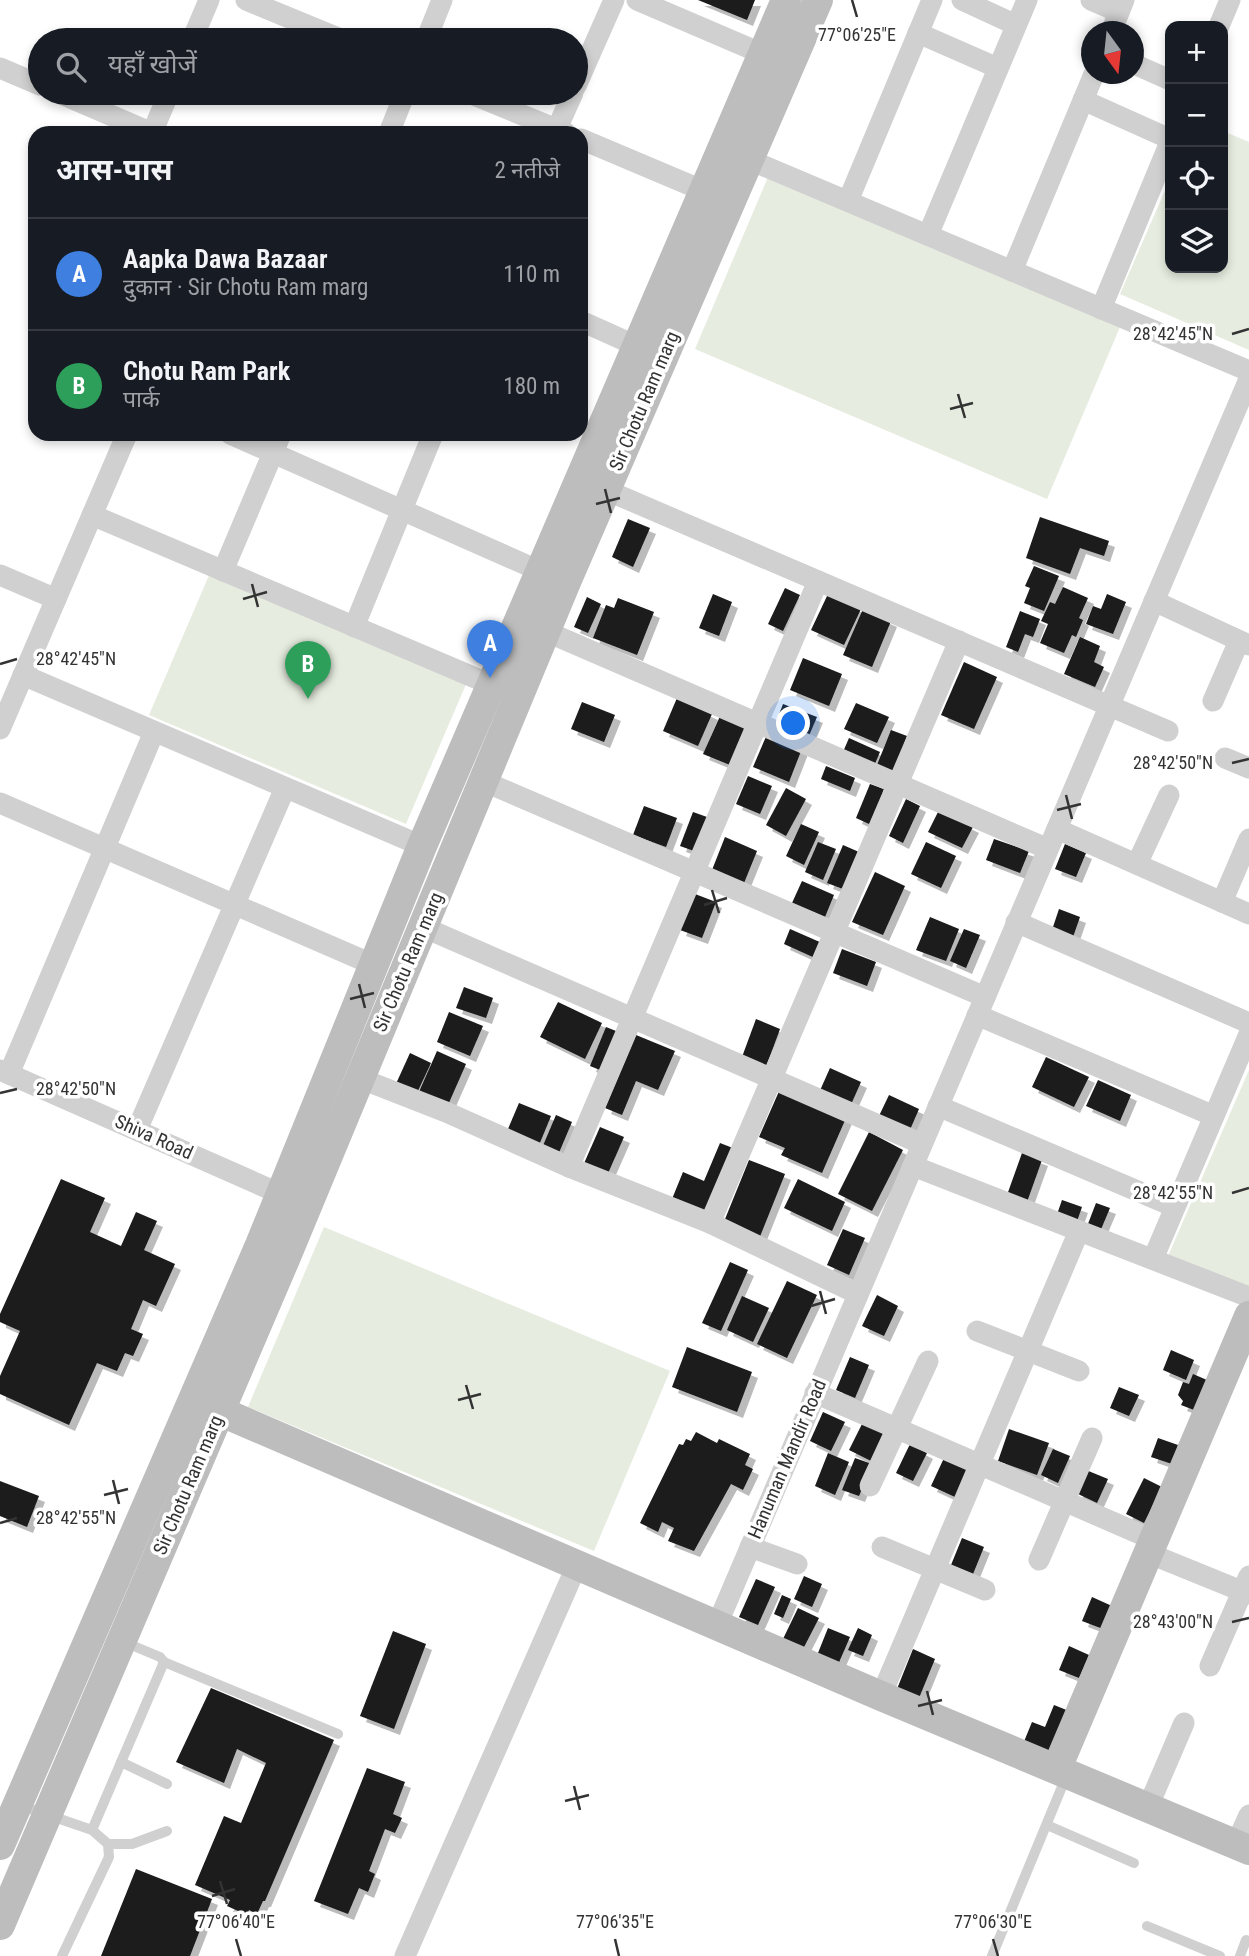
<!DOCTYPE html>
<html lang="hi">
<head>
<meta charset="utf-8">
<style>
  body { margin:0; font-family:"Roboto Condensed","Noto Sans Devanagari",sans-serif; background:#242831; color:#f1f3f6 }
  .controls { position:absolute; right:21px; top:21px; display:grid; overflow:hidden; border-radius:14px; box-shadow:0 4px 10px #0003 }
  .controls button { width:63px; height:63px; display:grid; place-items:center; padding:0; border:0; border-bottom:2px solid #363941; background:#171b24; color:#f1f3f6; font:35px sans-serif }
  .compass { position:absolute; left:1081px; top:21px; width:63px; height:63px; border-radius:50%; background:#171b24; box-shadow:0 4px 10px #0003; rotate:165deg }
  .you { position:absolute; left:794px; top:724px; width:24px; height:24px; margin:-18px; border:5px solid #fff; border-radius:50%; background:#1a73e8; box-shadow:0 0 0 10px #1a73e833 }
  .badge { display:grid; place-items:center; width:46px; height:46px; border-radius:50%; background:#e63946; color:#fff; font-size:23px; font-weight:700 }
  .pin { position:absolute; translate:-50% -58px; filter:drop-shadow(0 2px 4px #0008) }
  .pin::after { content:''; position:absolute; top:37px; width:24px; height:21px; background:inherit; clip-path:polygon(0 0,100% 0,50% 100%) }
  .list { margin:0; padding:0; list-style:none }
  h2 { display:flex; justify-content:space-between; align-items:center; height:91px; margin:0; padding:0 28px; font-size:30px }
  h2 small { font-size:23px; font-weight:400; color:#9ea1a6 }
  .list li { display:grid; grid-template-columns:46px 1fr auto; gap:21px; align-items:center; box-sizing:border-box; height:112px; padding:0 28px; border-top:2px solid #363941 }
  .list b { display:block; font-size:26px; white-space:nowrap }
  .list p { margin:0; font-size:23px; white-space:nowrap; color:#9ea1a6 }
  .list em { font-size:23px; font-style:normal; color:#9ea1a6 }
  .icon { flex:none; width:38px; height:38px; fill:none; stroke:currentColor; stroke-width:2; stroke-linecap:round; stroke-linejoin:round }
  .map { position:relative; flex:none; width:1249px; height:1956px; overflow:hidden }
  .search { position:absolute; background:#171b24; box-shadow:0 4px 10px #0003; left:28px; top:28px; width:560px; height:77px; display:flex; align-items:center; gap:18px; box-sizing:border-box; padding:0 24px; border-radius:38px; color:#9ea1a6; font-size:26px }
  .panel { position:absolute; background:#171b24; box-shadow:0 4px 10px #0003; left:28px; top:126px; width:560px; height:315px; border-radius:21px }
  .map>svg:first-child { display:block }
</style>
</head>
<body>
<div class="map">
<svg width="1249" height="1956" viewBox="0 0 1249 1956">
  <defs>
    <filter id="shadow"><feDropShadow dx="6" dy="6" stdDeviation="0" flood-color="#0004"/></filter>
  </defs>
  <rect width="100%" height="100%" fill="#fff"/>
  <g fill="#e6ecdf">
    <polygon points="1223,131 1249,142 1249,350 1120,294 1170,179 1170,268 1223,268"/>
    <polygon points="768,177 1120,327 1047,499 695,349"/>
    <polygon points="210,573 467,682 406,824 149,715"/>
    <polygon points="1249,1070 1249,1290 1168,1256"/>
    <polygon points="324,1227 670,1371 594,1551 248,1407"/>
  </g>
  <g fill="#1a1a1a" filter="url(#shadow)">
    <polygon points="698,0 755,0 747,20"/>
    <polygon points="1040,517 1109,541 1104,556 1080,548 1070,574 1026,558"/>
    <polygon points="628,519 650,528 633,567 612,557"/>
    <polygon points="1034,566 1059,576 1044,611 1024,603 1030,588 1025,586"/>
    <polygon points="1063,587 1088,598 1079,618 1083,620 1076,637 1072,635 1064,653 1040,643 1048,624 1041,621 1050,602 1055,604"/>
    <polygon points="785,588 800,595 783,631 768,624"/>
    <polygon points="713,594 732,602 719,636 699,628"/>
    <polygon points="828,594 861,609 844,645 811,630"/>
    <polygon points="1107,594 1126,602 1113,634 1086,624 1093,606 1101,609"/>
    <polygon points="587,597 601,604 588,633 574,627"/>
    <polygon points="618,598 654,612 637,655 593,638 606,605 614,608"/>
    <polygon points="863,609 891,621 872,667 843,655"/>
    <polygon points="1020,611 1040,619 1033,637 1025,634 1018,652 1006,647"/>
    <polygon points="1080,637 1100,646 1094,662 1104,667 1095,687 1064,674"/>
    <polygon points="803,658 842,674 829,706 790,690"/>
    <polygon points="964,662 997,677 974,729 941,715"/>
    <polygon points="677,698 712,714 698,746 663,731"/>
    <polygon points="582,702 615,715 604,742 571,729"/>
    <polygon points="856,703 889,717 877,743 844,729"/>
    <polygon points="783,704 817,717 808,738 775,725"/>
    <polygon points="721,714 747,725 730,765 703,754"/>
    <polygon points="891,730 907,736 894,772 877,765"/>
    <polygon points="768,732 803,746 789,782 753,767"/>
    <polygon points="849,738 880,752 874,766 843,752"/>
    <polygon points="826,766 855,778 850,791 821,779"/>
    <polygon points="748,776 772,786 760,814 736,804"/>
    <polygon points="870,784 884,789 869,824 856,818"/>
    <polygon points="786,788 806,799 786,836 766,825"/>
    <polygon points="906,799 920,806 903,843 889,836"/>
    <polygon points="644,806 677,818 666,847 633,835"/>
    <polygon points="939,810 973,827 962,848 928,832"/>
    <polygon points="693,812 707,817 694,851 680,846"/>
    <polygon points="801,824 819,832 804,865 786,856"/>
    <polygon points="725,837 757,851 744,883 712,870"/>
    <polygon points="994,839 1029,851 1020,873 986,860"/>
    <polygon points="818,842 836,849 823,880 805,872"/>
    <polygon points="926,842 956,856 941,888 911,874"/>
    <polygon points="1065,844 1086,853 1076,877 1055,869"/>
    <polygon points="843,845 859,852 843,889 827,883"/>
    <polygon points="875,872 905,886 883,935 852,922"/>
    <polygon points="802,881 834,895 825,917 792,903"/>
    <polygon points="695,894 716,902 702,938 680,930"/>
    <polygon points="1059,909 1080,917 1073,937 1052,930"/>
    <polygon points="930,917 959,929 946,961 916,950"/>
    <polygon points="790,929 822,943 815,958 784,944"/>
    <polygon points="964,929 980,935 966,968 950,961"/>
    <polygon points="842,949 876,962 867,986 833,973"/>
    <polygon points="464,987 493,998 486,1018 456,1008"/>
    <polygon points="558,1002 602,1023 585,1059 540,1037"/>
    <polygon points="449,1012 483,1026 470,1056 437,1042"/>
    <polygon points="756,1019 780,1029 766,1067 742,1057"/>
    <polygon points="606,1027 621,1033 605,1072 590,1066"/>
    <polygon points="636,1035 675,1051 658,1090 636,1081 622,1115 605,1108"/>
    <polygon points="437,1051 466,1064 448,1105 419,1092"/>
    <polygon points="410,1053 431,1063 416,1095 395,1086"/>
    <polygon points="1046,1057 1089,1077 1074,1107 1032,1087"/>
    <polygon points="830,1068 861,1082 849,1109 818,1095"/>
    <polygon points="1098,1080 1131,1095 1120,1121 1086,1106"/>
    <polygon points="780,1089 846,1118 822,1173 781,1155 785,1148 759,1137"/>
    <polygon points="889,1095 919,1109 909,1132 878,1118"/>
    <polygon points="519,1103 551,1116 537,1150 505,1136"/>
    <polygon points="556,1115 572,1122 558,1155 542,1148"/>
    <polygon points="600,1127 624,1137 606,1178 582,1168"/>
    <polygon points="869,1132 903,1150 872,1211 838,1194"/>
    <polygon points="720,1143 738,1150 709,1215 672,1199 683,1172 704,1181"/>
    <polygon points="1022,1153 1042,1160 1027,1202 1007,1195"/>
    <polygon points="749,1160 785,1174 759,1239 723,1224"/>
    <polygon points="61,1179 105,1198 90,1232 121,1246 136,1212 157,1221 144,1250 175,1264 156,1306 143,1300 131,1329 143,1334 133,1356 125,1353 117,1371 97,1363 69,1425 0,1394 0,1376 20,1331 0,1322 0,1314"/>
    <polygon points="798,1179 845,1202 832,1231 784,1208"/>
    <polygon points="1062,1200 1082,1207 1075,1227 1055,1220"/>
    <polygon points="1096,1203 1110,1208 1099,1234 1086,1229"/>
    <polygon points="843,1229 865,1238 849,1275 827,1265"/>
    <polygon points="730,1262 748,1270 721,1331 702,1323"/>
    <polygon points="787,1281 817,1295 787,1358 757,1344"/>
    <polygon points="877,1295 898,1306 884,1336 862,1326"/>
    <polygon points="742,1296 769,1308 753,1342 727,1330"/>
    <polygon points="687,1347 752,1372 737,1412 672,1387"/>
    <polygon points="1171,1350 1194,1360 1186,1380 1163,1370"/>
    <polygon points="850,1357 869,1365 855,1398 836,1390"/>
    <polygon points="1193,1374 1207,1380 1194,1410 1181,1405 1183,1401 1178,1395 1183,1382 1189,1384"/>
    <polygon points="1119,1387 1139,1395 1129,1416 1110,1408"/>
    <polygon points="823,1412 845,1422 831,1451 810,1441"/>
    <polygon points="864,1420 886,1431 871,1461 849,1450"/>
    <polygon points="1009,1429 1049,1443 1037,1475 998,1461"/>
    <polygon points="696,1432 717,1443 719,1439 750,1454 745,1465 753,1469 743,1490 731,1484 694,1551 668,1541 674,1528 662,1522 658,1532 640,1523 679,1444 683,1445 686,1439 691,1441"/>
    <polygon points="1158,1438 1178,1445 1172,1464 1151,1457"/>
    <polygon points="910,1444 927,1453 913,1481 896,1473"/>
    <polygon points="1053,1449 1070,1456 1058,1483 1041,1475"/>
    <polygon points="828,1453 849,1462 835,1495 815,1486"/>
    <polygon points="855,1458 872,1464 859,1496 842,1490"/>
    <polygon points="944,1458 968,1469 955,1497 931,1486"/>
    <polygon points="1086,1470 1108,1479 1097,1503 1076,1493"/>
    <polygon points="1144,1478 1162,1487 1144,1523 1126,1514"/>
    <polygon points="0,1481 39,1496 27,1527 0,1516"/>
    <polygon points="962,1538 984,1547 973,1574 951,1565"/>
    <polygon points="804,1576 822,1584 812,1607 794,1599"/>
    <polygon points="756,1579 775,1587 758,1625 739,1617"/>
    <polygon points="782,1595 791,1599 783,1618 774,1614"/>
    <polygon points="1092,1597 1112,1606 1103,1629 1082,1621"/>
    <polygon points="798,1608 819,1618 802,1651 782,1641"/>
    <polygon points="828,1628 850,1637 837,1667 816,1658"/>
    <polygon points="858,1628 872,1635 863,1656 848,1650"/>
    <polygon points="393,1631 426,1644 394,1729 360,1716"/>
    <polygon points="1069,1646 1089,1655 1079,1678 1059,1670"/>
    <polygon points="913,1649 935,1659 919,1698 897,1689"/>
    <polygon points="211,1688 334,1740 265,1901 263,1901 257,1914 249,1910 247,1915 227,1906 230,1900 195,1885 224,1816 241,1823 266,1763 237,1749 224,1783 176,1762"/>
    <polygon points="1054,1705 1069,1711 1051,1755 1023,1744 1032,1722 1045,1727"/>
    <polygon points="367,1768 405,1782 393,1814 402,1818 395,1833 385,1829 369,1871 375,1874 368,1892 359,1888 348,1914 314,1901"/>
    <polygon points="136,1869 212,1899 190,1956 101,1956"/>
  </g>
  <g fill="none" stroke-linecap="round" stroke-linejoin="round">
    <g stroke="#d0d0d0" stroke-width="10">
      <polyline points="164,1662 338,1734"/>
      <polyline points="121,1762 167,1784"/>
      <polyline points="19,1805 92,1830 108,1844 109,1857 62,1956"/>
      <polyline points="1047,1825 1134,1863"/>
      <polyline points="92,1830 164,1662 160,1657 124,1642"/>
      <polyline points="108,1844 132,1844 167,1831"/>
      <polyline points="1147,1926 1220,1956"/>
      <polyline points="992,1956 1066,1777"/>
      <polyline points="1240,1956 1246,1940"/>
    </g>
    <g stroke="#d0d0d0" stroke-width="21">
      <polyline points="246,0 343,40"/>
      <polyline points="637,0 763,54"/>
      <polyline points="962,0 1016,25"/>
      <polyline points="1091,0 1119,12"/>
      <polyline points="1219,26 1230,0"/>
      <polyline points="1111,32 1124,0"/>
      <polyline points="918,33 998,68"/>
      <polyline points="192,40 209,0"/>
      <polyline points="426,40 442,0"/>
      <polyline points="1134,64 1170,80"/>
      <polyline points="0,68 40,85"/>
      <polyline points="576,86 614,0"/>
      <polyline points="59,93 152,133 169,93"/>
      <polyline points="469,93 566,133"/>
      <polyline points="1083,100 1170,139"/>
      <polyline points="389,133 405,93"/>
      <polyline points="555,133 573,93"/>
      <polyline points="581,139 704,191"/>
      <polyline points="738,155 1249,371"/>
      <polyline points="848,201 932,0"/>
      <polyline points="928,235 1027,0"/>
      <polyline points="1012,271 1094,74"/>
      <polyline points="1101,309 1170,142"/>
      <polyline points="581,321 650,352"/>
      <polyline points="230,434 540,571"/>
      <polyline points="606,490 1168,731"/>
      <polyline points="92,515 492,685"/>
      <polyline points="223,571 281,434"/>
      <polyline points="0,575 56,599"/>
      <polyline points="1154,601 1249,645"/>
      <polyline points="354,627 433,434"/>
      <polyline points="545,631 1048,849"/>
      <polyline points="23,675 422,846"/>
      <polyline points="1213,701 1239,641"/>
      <polyline points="0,729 127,434"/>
      <polyline points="1225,758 1249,768"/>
      <polyline points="483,781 985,997"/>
      <polyline points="0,803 374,965"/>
      <polyline points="1057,829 1249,914"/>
      <polyline points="1137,864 1169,795"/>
      <polyline points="1222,902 1249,839"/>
      <polyline points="1016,922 1249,1023"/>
      <polyline points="423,927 922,1144"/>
      <polyline points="977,1015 1214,1116"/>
      <polyline points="0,1070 292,1199"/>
      <polyline points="9,1074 154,732"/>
      <polyline points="359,1078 446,1112 569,1167 710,1223 858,1294"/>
      <polyline points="938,1106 1175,1207"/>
      <polyline points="137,1130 285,788"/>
      <polyline points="913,1166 1249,1297"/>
      <polyline points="569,1167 818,581"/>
      <polyline points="710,1223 959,641"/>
      <polyline points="1153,1259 1249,1034"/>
      <polyline points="977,1331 1079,1371"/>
      <polyline points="815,1393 1154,1540"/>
      <polyline points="870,1486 928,1361"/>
      <polyline points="750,1547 797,1564"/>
      <polyline points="882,1547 985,1590"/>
      <polyline points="1148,1553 1249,1594"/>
      <polyline points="1039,1560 1092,1438"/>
      <polyline points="717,1625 1249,379"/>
      <polyline points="1210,1666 1249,1576"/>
      <polyline points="881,1696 1079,1231"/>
      <polyline points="1148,1807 1184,1723"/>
      <polyline points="1236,1844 1249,1815"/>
      <polyline points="405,1956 577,1565"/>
    </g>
    <g stroke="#bdbdbd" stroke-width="30">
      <polyline points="203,1404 881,1696 1249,1850"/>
      <polyline points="1057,1768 1249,1316"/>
      <polyline points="0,1845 260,1245 422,846 786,0"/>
      <polyline points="0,1925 285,1259 566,582 818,0"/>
    </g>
  </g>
  <path fill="none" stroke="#333" stroke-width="2.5" d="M 852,0 L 857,17M 1232,334 L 1249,329M 958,394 L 965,418M 950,409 L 973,403M 605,489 L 611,513M 596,504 L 620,498M 252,584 L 258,607M 243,599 L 267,592M 0,664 L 17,659M 1232,763 L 1249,759M 1066,795 L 1072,819M 1057,810 L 1081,804M 712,890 L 719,913M 704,905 L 727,898M 359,984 L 365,1008M 350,999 L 374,993M 0,1093 L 17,1089M 1232,1193 L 1249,1188M 820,1291 L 826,1314M 811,1306 L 835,1299M 466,1385 L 473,1409M 458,1400 L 481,1394M 113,1480 L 119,1504M 104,1495 L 128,1489M 0,1523 L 17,1518M 1232,1622 L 1249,1618M 927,1691 L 933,1715M 918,1706 L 942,1700M 574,1786 L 580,1810M 565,1801 L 589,1795M 220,1881 L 227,1904M 212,1896 L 235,1889M 236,1939 L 241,1956M 615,1939 L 619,1956M 993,1939 L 998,1956"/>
  <g text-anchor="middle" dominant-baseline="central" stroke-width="7" stroke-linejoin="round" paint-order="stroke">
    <g font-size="19" fill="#333" stroke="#fff">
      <text transform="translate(644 401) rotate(-67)">Sir Chotu Ram marg</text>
      <text transform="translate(408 962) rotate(-67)">Sir Chotu Ram marg</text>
      <text transform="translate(154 1137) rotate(24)">Shiva Road</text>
      <text transform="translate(787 1459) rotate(-67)">Hanuman Mandir Road</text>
      <text transform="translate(188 1485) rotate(-67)">Sir Chotu Ram marg</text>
    </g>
  </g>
  <g font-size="18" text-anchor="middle" fill="#333" stroke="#fff" stroke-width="7" stroke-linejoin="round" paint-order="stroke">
    <text x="857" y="41">77°06'25"E</text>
    <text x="1173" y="340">28°42'45"N</text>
    <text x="76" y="665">28°42'45"N</text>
    <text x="1173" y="769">28°42'50"N</text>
    <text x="76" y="1095">28°42'50"N</text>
    <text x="1173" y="1199">28°42'55"N</text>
    <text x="76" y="1524">28°42'55"N</text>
    <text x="1173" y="1628">28°43'00"N</text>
    <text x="236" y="1928">77°06'40"E</text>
    <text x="615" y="1928">77°06'35"E</text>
    <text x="993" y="1928">77°06'30"E</text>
  </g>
</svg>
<div class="controls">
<button>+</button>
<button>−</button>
<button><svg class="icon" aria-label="locate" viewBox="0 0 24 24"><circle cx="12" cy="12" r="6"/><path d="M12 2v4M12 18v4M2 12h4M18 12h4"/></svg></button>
<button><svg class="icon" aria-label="layers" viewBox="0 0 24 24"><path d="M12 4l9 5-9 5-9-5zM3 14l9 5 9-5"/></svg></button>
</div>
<svg class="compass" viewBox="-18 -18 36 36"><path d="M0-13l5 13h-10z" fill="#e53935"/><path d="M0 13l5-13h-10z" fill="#9ea1a6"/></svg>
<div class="you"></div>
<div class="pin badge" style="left:490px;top:678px;background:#3f7fe0">A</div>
<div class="pin badge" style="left:308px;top:699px;background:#2e9e5b">B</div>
<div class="search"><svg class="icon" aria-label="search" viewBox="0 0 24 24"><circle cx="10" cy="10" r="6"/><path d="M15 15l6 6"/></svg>यहाँ खोजें</div>
<section class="panel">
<h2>आस-पास<small>2 नतीजे</small></h2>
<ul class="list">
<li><span class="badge" style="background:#3f7fe0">A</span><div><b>Aapka Dawa Bazaar</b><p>दुकान · Sir Chotu Ram marg</p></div><em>110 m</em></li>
<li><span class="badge" style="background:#2e9e5b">B</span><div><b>Chotu Ram Park</b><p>पार्क</p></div><em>180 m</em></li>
</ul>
</section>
</div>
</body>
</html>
